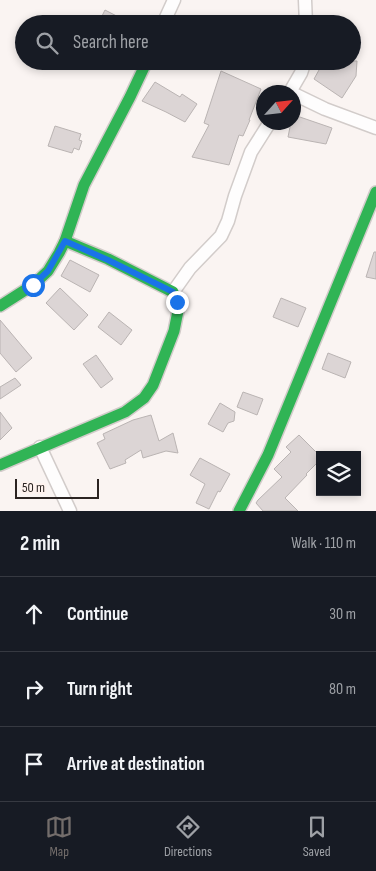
<!DOCTYPE html>
<html lang="en">
<head>
<meta charset="utf-8">
<style>
  body { margin:0; font-family:"Sofia Sans Condensed",sans-serif; background:#20242c; color:#f1f3f6 }
  .controls { position:absolute; right:15px; bottom:15px; display:grid; overflow:hidden; border-radius:0px; box-shadow:0 2px 8px #0003 }
  .controls button { width:45px; height:45px; display:grid; place-items:center; padding:0; border:0; border-bottom:1px solid #363941; background:#171b24; color:#f1f3f6; font:25px sans-serif }
  .compass { position:absolute; left:256px; top:85px; width:45px; height:45px; border-radius:50%; background:#171b24; box-shadow:0 2px 8px #0003; rotate:63deg }
  .scale { position:absolute; left:15px; bottom:12px; width:84px; box-sizing:border-box; padding-left:5px; border:2px solid #2b2422; border-top:0; font-size:14px; line-height:18px; white-space:nowrap; color:#2b2422; -webkit-text-stroke:4px #fef2ee; paint-order:stroke }
  .stop { position:absolute; width:15px; height:15px; margin:-11px; border:4px solid #1a73e8; border-radius:50%; background:#fff }
  .stop.end { background:#1a73e8; border-color:#fff; box-shadow:0 1px 5px #0008 }
  .list { margin:0; padding:0; list-style:none }
  h2 { display:flex; justify-content:space-between; align-items:center; height:65px; margin:0; padding:0 20px; font-size:21px }
  h2 small { font-size:16px; font-weight:400; color:#9ea1a6 }
  .list li { display:grid; grid-template-columns:32px 1fr auto; gap:15px; align-items:center; box-sizing:border-box; height:75px; padding:0 20px; border-top:1px solid #363941 }
  .list b { display:block; font-size:19px; white-space:nowrap }
  .list em { font-size:16px; font-style:normal; color:#9ea1a6 }
  .icon { flex:none; width:28px; height:28px; fill:none; stroke:currentColor; stroke-width:2; stroke-linecap:round; stroke-linejoin:round }
  .map { position:relative; flex:none; width:376px; height:511px; overflow:hidden }
  .search { position:absolute; background:#171b24; box-shadow:0 2px 8px #0003; left:15px; right:15px; top:15px; height:55px; display:flex; align-items:center; gap:12px; box-sizing:border-box; padding:0 18px; border-radius:28px; color:#9ea1a6; font-size:19px }
  .sheet { height:290px; background:#171b24 }
  nav { display:flex; justify-content:space-around; align-items:center; box-sizing:border-box; height:70px; border-top:1px solid #363941; background:#171b24; font-size:14px; color:#9ea1a6 }
  nav a { display:grid; justify-items:center; gap:2px }
  nav .on { color:#736d6b }
  .map>svg:first-child { display:block }
</style>
</head>
<body>
<div class="map">
<svg width="376" height="511" viewBox="0 0 376 511">
  <rect width="100%" height="100%" fill="#faf4f2"/>
  <g fill="#dcd5d5" stroke="#bab4b3">
    <polygon points="105,10 132,24 98,24"/>
    <polygon points="324,61 357,61 356,76 342,98 314,79"/>
    <polygon points="221,71 261,89 249,120 250,120 243,136 239,135 229,165 192,157 209,125 204,123"/>
    <polygon points="155,82 180,97 182,94 197,104 185,122 166,112 142,101"/>
    <polygon points="294,115 332,128 326,144 288,137 291,122 294,122"/>
    <polygon points="55,126 81,134 79,140 82,141 79,150 74,148 72,153 48,146"/>
    <polygon points="374,252 376,252 376,279 366,277"/>
    <polygon points="70,260 99,275 90,292 61,276"/>
    <polygon points="60,288 88,315 74,330 46,303"/>
    <polygon points="281,298 306,308 298,327 273,317"/>
    <polygon points="109,312 132,330 121,345 98,327"/>
    <polygon points="0,320 32,358 16,372 0,353"/>
    <polygon points="328,353 351,362 345,378 322,369"/>
    <polygon points="96,355 113,379 101,388 83,364"/>
    <polygon points="15,378 21,385 0,399 0,387"/>
    <polygon points="243,392 263,399 257,415 237,407"/>
    <polygon points="220,403 235,412 234,421 228,423 223,432 208,424"/>
    <polygon points="0,412 12,428 0,440"/>
    <polygon points="151,415 159,441 173,433 178,453 166,451 143,458 141,450 125,460 126,463 110,469 97,443 105,439 103,434 133,420"/>
    <polygon points="299,435 320,456 320,460 306,474 307,475 285,498 298,511 263,511 256,503 258,500 282,477 274,469 291,452 286,447"/>
    <polygon points="200,458 230,474 220,492 218,491 209,509 196,503 205,484 190,475"/>
  </g>
  <g fill="none" stroke-linecap="round" stroke-linejoin="round">
    <defs>
      <g id="street">
        <polyline points="305,0 306,24"/>
        <polyline points="163,24 174,0"/>
        <polyline points="290,92 301,73 305,61"/>
        <polyline points="294,94 325,109 376,128"/>
        <polyline points="173,292 190,268 221,236 228,221 235,196 251,152 270,122"/>
        <polyline points="40,447 70,511"/>
      </g>
      <g id="fast">
        <polyline points="0,306 33,285 48,271 59,253 65,241 84,185 130,97 147,61"/>
        <polyline points="0,465 125,412 144,398 153,385 174,331 178,311 177,302 173,292 108,259 65,241"/>
        <polyline points="239,511 268,455 376,192"/>
      </g>
    </defs>
    <use href="#street" stroke="#d2ccca" stroke-width="15"/>
    <use href="#fast" stroke="#d2ccca" stroke-width="14"/>
    <use href="#street" stroke="#fefdfd" stroke-width="12"/>
    <use href="#fast" stroke="#30b455" stroke-width="11"/>
  </g>
  <g fill="none" stroke-linecap="round" stroke-linejoin="round">
    <polyline stroke="#1a73e8" stroke-width="6" points="33,285 48,271 65,241 108,260 173,292 177,302"/>
  </g>
</svg>
<div class="controls">
<button><svg class="icon" aria-label="layers" viewBox="0 0 24 24"><path d="M12 4l9 5-9 5-9-5zM3 14l9 5 9-5"/></svg></button>
</div>
<svg class="compass" viewBox="-18 -18 36 36"><path d="M0-13l5 13h-10z" fill="#e53935"/><path d="M0 13l5-13h-10z" fill="#9ea1a6"/></svg>
<div class="scale">50 m</div>
<div class="stop" style="left:33px;top:285px"></div>
<div class="stop end" style="left:177px;top:302px"></div>
<div class="search"><svg class="icon" aria-label="search" viewBox="0 0 24 24"><circle cx="10" cy="10" r="6"/><path d="M15 15l6 6"/></svg>Search here</div>
</div>
<section class="sheet">
<h2>2 min<small>Walk · 110 m</small></h2>
<ul class="list">
<li><svg class="icon" aria-label="ahead" viewBox="0 0 24 24"><path d="M12 20V5M6 11l6-6 6 6"/></svg><div><b>Continue</b></div><em>30 m</em></li>
<li><svg class="icon" aria-label="right" viewBox="0 0 24 24"><path d="M7 20v-9h11M14 6l5 5-5 5"/></svg><div><b>Turn right</b></div><em>80 m</em></li>
<li><svg class="icon" aria-label="arrive" viewBox="0 0 24 24"><path d="M6 21V4h12l-3 4 3 4H6"/></svg><div><b>Arrive at destination</b></div></li>
</ul>
</section>
<nav>
<a class="on"><svg class="icon" aria-label="map" viewBox="0 0 24 24"><path d="M3 6l6-2 6 2 6-2v14l-6 2-6-2-6 2zM9 4v14M15 6v14"/></svg>Map</a>
<a><svg class="icon" aria-label="directions" viewBox="0 0 24 24"><path d="M12 3l9 9-9 9-9-9zM9 14v-3h6M13 9l2 2-2 2"/></svg>Directions</a>
<a><svg class="icon" aria-label="saved" viewBox="0 0 24 24"><path d="M7 4h10v16l-5-4-5 4z"/></svg>Saved</a>
</nav>
</body>
</html>
